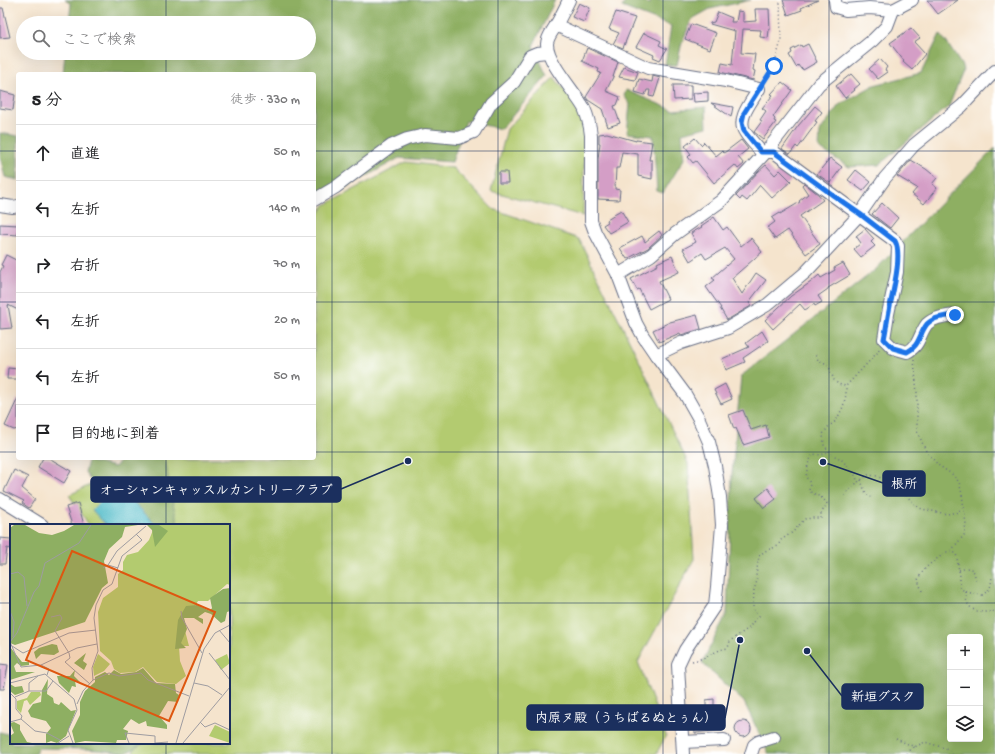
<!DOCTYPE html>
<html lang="ja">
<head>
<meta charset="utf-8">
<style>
  body { margin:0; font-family:"Gochi Hand","Klee One",sans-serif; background:#f2f2f2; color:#202124 }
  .controls { position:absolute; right:12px; bottom:12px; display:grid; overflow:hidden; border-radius:4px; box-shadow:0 4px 16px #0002 }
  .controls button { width:36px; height:36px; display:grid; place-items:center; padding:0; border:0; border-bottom:1px solid #e0e0e0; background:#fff; color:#202124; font:20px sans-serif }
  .stop { position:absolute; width:12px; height:12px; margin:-9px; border:3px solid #1a73e8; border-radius:50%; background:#fff }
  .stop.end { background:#1a73e8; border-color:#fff; box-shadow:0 1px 4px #0008 }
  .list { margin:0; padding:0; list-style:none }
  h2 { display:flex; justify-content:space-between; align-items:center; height:52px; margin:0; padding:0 16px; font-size:17px }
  h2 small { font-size:13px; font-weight:400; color:#757577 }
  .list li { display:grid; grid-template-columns:26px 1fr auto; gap:12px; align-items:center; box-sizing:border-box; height:56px; padding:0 16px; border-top:1px solid #e0e0e0 }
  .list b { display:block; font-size:15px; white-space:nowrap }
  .list em { font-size:13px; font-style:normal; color:#757577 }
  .icon { flex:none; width:22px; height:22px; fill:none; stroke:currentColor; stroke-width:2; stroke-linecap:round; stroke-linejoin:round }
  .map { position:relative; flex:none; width:995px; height:754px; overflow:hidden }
  .search { position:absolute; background:#fff; box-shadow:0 4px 16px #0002; left:16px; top:16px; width:300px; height:44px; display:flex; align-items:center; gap:10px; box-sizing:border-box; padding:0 14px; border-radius:22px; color:#757577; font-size:15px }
  .panel { position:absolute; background:#fff; box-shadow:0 4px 16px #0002; left:16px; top:72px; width:300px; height:388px; border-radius:4px }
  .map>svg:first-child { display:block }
</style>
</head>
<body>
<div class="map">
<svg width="995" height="754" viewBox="0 0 995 754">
  <rect width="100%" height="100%" fill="#fff"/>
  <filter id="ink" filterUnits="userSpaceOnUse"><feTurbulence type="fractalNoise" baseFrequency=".025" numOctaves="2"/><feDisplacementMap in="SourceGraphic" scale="8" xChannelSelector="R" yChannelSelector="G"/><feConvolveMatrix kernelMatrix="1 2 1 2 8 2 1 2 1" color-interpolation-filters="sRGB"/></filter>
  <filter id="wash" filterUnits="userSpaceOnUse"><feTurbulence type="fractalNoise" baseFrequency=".012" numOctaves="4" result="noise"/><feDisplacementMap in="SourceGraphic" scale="16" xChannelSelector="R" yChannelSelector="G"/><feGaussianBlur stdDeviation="0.9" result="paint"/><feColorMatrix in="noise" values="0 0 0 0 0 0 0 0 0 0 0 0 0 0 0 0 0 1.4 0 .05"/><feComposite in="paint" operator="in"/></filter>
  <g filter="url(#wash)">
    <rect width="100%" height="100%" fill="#f5e4cd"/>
    <g fill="#b3cb6f" stroke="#677d66">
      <polygon points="554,77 575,103 585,127 583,216 491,191 507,129"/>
      <polygon points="406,162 453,168 493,209 579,239 634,350 688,463 694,559 638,662 666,736 656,754 133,754 135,743 229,743 229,525 89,525 69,495 132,465 128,458 314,458 314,220 325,205"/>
    </g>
    <g fill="#8eaf62" stroke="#546f60" fill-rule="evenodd">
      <polygon points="65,0 555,0 533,46 547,76 501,129 466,121 452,162 399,158 319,203 314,211 314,74 63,74 65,53 309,53 309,23 69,23 71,4"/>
      <polygon points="626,0 633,0 650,4 650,0 751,0 710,9 692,19 682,42 677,65 665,65 671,26 622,7"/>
      <polygon points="940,34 947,43 964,69 949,106 879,165 849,167 819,148 820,131 839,105 874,85 921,73"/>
      <polygon points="626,90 673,110 706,107 707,127 682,133 684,159 663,193 657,191 653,136 627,133 630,104 624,96"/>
      <polygon points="0,133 18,136 18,180 5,177 0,156"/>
      <path d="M 995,148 L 995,754 L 769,754 L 744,702 L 702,663 L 727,613 L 732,474 L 741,376 L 875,270 ZM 950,637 L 980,637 L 980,739 L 950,739 Z"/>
      <polygon points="123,458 161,458 166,464 171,495 178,525 131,525 136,514 125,489 95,488 85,472 88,461 115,467"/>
      <polygon points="0,732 11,735 11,743 144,743 126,753 86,749 38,748 35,754 0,754"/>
    </g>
    <polygon fill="#4cb9c6" stroke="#347492" points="117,485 156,525 106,525 92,510"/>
    <g id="blocks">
      <g fill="#d49ec6">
        <polygon points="783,0 818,0 801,8 802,10 788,15"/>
        <polygon points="927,0 958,0 938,14"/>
        <polygon points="579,3 590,8 584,22 572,17"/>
        <polygon points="0,8 3,8 10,37 0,38"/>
        <polygon points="755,9 769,9 770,30 769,30 768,38 760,37 761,30 743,29 741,53 755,54 753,70 755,71 753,80 720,72 722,63 732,65 735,31 731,30 710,24 710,23 714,22 718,12 732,18 731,22 736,22 738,11 743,12 743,22 756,21"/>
        <polygon points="616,12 635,18 623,48 613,44 619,33 609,29"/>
        <polygon points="691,24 716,33 710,49 685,39"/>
        <polygon points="911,28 920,38 914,42 925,54 912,70 903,62 904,61 890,43"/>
        <polygon points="644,33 661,41 659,45 667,49 660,60 653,57 654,55 636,47"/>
        <polygon points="808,44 817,62 803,70 802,68 801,69 798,65 796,67 789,55 792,53 791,50 801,45 802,47"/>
        <polygon points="587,48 618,62 613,77 606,91 620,97 617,105 614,106 620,123 608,127 602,109 588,100 586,97 601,73 598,72 599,69 582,61"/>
        <polygon points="880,59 887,67 885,70 888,72 878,79 869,69"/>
        <polygon points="624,67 638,72 635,80 619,77"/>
        <polygon points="851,74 860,84 854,89 855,90 845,98 836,86"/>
        <polygon points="653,76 660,78 654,97 649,96 650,90 647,90 645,95 635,92 639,79 652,82"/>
        <polygon points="782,82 792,90 773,117 775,119 774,121 776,122 763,139 754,132 762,121 760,120 766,111 762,108 773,95 771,94"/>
        <polygon points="673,85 691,85 691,99 674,100"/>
        <polygon points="0,91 15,95 13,110 0,108"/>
        <polygon points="708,92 708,101 694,102 693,93"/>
        <polygon points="711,103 733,107 731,117"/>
        <polygon points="815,106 822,112 815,121 817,122 798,148 796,146 790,154 782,149 798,126"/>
        <polygon points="607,133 636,141 636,140 652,142 649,160 652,160 652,179 638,176 638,154 622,152 619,168 616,168 615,189 620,190 619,200 598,199 598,159 600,143 599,143 599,134"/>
        <polygon points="695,138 701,145 704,142 716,156 722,151 724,153 741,140 748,149 738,157 744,164 738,169 735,165 714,183 696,161 693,163 688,157 691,154 685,146"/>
        <polygon points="830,158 842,167 830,183 817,174"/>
        <polygon points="911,160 926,169 937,178 932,184 937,188 924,204 912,194 917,188 897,176"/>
        <polygon points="766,165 775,175 780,170 791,181 772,198 760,185 747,201 742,197 740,200 736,196 758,172"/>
        <polygon points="856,170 871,182 863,191 848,180"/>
        <polygon points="499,172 507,172 508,183 499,183"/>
        <polygon points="804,183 818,194 823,200 800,216 820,244 806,254 788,230 775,239 767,228 775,222 772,218 780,213 780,214 800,202 799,201 808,194 802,185"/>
        <polygon points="882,203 898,218 890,228 872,214"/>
        <polygon points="621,210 628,222 609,233 603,225 608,222 607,220 615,215 614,214"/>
        <polygon points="714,217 723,230 727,227 741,246 751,238 762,252 732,278 742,294 756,273 766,280 749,302 751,306 727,320 720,308 721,308 706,287 715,280 712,278 734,259 725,248 706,259 702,253 690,261 683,249 696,242 691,233 702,227 701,226"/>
        <polygon points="0,224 18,225 18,235 0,234"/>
        <polygon points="865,229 874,239 871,242 875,246 861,257 854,249 861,243 856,236"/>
        <polygon points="659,231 662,235 648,248 627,259 620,248 642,236 645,242"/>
        <polygon points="6,255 18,261 18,310 8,305 12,328 0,329 0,272 3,266 1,265"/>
        <polygon points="672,256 679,272 659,281 668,299 649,309 639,289 637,290 631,279 658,265 657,263"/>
        <polygon points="843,263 850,275 828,288 828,289 818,296 822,302 815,306 814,304 805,310 800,304 773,329 765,320 791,296 811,282 819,275 821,278 835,270 834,268"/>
        <polygon points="697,315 701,329 681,335 680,333 659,342 653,330 670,322"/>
        <polygon points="762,331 768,341 743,358 745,362 726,370 722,359 749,347 746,343"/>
        <polygon points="8,368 18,369 18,379 7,379"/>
        <polygon points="725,384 732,399 721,404 714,390"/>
        <polygon points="18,398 18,429 14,430 5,426"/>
        <polygon points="743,410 751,430 766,425 769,437 743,445 736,428 734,429 729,415"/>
        <polygon points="43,458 49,458 71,471 64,483 38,467"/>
        <polygon points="14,470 28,477 22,488 35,499 29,508 22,503 24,501 4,491"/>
        <polygon points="768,488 776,499 764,508 756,498"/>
        <polygon points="78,503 84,525 72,525 66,507"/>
        <polygon points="0,538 11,539 11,549 7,548 5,564 0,564"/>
        <polygon points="0,664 8,665 4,689 0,689"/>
        <polygon points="714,699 714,713 719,712 723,730 695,733 694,716 706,715 706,700"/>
        <circle cx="743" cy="729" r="8"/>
      </g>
    </g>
  </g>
  <g filter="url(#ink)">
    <use href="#blocks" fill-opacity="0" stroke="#676e85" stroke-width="1"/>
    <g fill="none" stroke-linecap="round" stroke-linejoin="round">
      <defs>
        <g id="minor">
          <path d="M 569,0 C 565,8 561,17 556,25 C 553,31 547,37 547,44 C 547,62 575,92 584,108 C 588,117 590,126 591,135 L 591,221 L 595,232 L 618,275 L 636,323 L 643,336 L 656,355 L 685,394 L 698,417 L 709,442 L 715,466 L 720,497 L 722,525 L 717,587 L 715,605 L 685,650 L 678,665 L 683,754"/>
          <polyline points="835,0 836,7 846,10 869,8 893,10 912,0"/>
          <path d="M 556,25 L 648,68 L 726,81 L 759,89 C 752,101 736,119 745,132 C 749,139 756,145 761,152 L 774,152 L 895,241 L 898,246 L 897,272 L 888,314 L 884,339 L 893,348 L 907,352 C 920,346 919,334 927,324 C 934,317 946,316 955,315"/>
          <polyline points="314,200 336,187 365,165 391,146 407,139 425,135 459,138 474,132 491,103 514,82 530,56 537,53 548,52"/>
          <polyline points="0,205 13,207 18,206"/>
          <polyline points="618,275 651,255 675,234 721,201 766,152 819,84 873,40 887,26 893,10"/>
          <polyline points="656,355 681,343 728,328 767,305 806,272 860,214 885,178 914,145 962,106 995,71"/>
          <polyline points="0,499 42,525"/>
          <polyline points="683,742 724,740"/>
          <polyline points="751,754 754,745 758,742 774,737"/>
        </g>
      </defs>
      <use href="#minor" stroke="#676e85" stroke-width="14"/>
      <g stroke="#676e85" stroke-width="1.5" stroke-dasharray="1 3" stroke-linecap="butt">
        <polyline points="765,80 774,66 781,41 780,0"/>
        <polyline points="879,349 877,353 846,386 846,395 843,407 836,421 829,426 823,434 824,445 831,454 841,459 854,473 858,482 868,475 877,476 891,484 908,497 916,506 922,509 947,514 958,512 964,506"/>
        <polyline points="816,355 818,360 825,363 829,367 834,380 838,384 846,386"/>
        <polyline points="914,360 917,393 917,431 926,451 938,465 953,475 959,482 962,494 966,524 964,535 950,552"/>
        <path d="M 861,480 C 863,486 865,495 871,497"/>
        <polyline points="845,496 848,491 858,482"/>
        <polyline points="959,570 968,568 973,570 977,582"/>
        <path d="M 922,591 L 918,580 C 923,567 935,560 947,552 L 956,553 L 960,576 L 960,588 L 966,592 C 966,595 966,599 967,602 C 971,613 985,613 995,611"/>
        <path d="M 966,592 L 982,595 C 992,589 991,585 992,575"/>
        <path d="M 692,661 C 704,659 708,655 718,651 C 721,649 724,649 728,648 L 730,641 L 749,628 L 753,622 L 759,616 L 754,612 L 753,606 L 754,590 L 757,581 L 756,576 L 759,556 L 765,551 L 778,546 L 781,540 L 793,532 L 799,525 L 805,519 L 813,518 L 821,518 L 821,514 L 827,503 L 822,498 L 809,491 L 810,483 L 806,477 L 808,464 L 813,454 L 821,455 L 829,451"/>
        <polyline points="896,739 915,747"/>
        <polyline points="907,754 910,749 925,742 948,749 952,754"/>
      </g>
      <use href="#minor" stroke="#fff" stroke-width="12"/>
    </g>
  </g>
  <g fill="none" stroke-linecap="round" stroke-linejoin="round" filter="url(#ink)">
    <path stroke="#1a73e8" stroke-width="5" d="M 774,66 L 744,113 L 742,122 L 744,131 L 761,152 L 774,152 L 834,196 L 860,214 L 895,241 C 903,255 892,295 889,311 C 887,321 886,330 884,339 L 893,348 L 907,352 C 920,346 919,334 927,324 C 934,317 946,316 955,315"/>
  </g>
  <path fill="none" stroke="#1b2f5e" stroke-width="1" stroke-opacity="0.55" d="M 166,0 L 166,23M 332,0 L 332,754M 498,0 L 498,754M 663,0 L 663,754M 829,0 L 829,754M 166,53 L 166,74M 0,151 L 18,151M 314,151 L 995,151M 0,302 L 18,302M 314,302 L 995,302M 0,452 L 18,452M 314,452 L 995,452M 166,458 L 166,525M 0,603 L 11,603M 229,603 L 995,603M 166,743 L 166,754"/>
  <g transform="translate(10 524)">
    <rect width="220" height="220" fill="#f5e4cd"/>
    <path d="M 140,1 L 220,1 L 220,61 L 217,60 L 198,77 L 188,77 L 185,82 L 173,88 L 173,99 L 179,122 L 169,122 L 170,137 L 176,152 L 166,160 L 147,158 L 133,143 L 125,148 L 110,149 L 104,145 L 101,137 L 90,127 L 88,88 L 93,74 L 108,63 L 108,50 L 113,46 L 113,38 L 117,31 L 128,28 L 139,16 L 143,6 ZM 88,130 L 100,140 L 94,147 L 84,152 L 83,143 ZM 217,130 L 220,139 L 211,146 L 205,136 ZM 21,168 L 30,168 L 31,171 L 20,181 L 17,176 L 14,177 L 11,189 L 7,185 L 7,177 L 17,174 ZM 205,201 L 220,208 L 220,219 L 199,212 Z" fill="#b3cb6f"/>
    <path d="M 4,1 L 15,1 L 29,9 L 42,11 L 54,7 L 64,1 L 128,1 L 115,3 L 112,13 L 99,25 L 94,37 L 98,59 L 92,64 L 75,98 L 5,121 L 0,119 L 0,4 ZM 137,1 L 149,1 L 158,7 L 145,23 L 142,6 ZM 220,64 L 220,87 L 217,88 L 215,97 L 211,99 L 201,90 L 195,88 L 188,93 L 193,95 L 193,100 L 184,94 L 174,94 L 177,105 L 171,119 L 176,124 L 165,125 L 168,96 L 176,82 L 187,81 L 200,87 L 202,84 L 200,74 L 213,65 ZM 42,120 L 47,121 L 49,128 L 44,131 L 31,130 L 26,135 L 24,128 L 29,124 ZM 0,123 L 12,138 L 19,138 L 19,141 L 11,142 L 7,139 L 4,142 L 6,148 L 25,148 L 0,156 ZM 76,129 L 73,137 L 77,140 L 74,146 L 64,139 ZM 133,144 L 146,159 L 165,160 L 166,169 L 169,171 L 168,178 L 158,177 L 149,192 L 157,201 L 157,205 L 137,202 L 136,197 L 129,200 L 121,195 L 113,205 L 118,207 L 116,216 L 107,216 L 106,219 L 75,217 L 65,219 L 62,207 L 70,191 L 70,178 L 75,167 L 85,158 L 85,153 L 95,148 L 99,151 L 104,146 L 111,150 L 126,148 ZM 65,146 L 64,152 L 70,158 L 65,157 L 66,163 L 62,162 L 59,169 L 49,159 L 47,152 L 60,152 ZM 38,155 L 37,170 L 43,174 L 44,179 L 49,181 L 51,178 L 61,187 L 66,186 L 56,212 L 47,219 L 41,217 L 36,219 L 36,210 L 41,204 L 36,197 L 21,193 L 18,187 L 23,180 L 31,178 L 32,166 ZM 0,160 L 5,163 L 12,162 L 14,168 L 5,171 L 0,167 ZM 4,198 L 10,201 L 10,206 L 17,218 L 22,219 L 0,219 L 0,212 L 4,209 L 0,199 Z" fill="#8eaf62"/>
    <path fill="none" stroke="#9e9ca1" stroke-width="1" d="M 81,1 L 69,19 L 35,39 L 29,62 L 24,68 L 7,109 L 0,118 L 11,143 L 31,141 L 67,124 L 87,120M 98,41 L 107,27 L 136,2M 93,44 L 98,41 L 108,44M 0,50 L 8,48 L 14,53 L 17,82M 0,87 L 4,98 L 3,113M 171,87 L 172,94 L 192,129M 41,93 L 50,91 L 52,94 L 45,107 L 59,129 L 60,134 L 55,138 L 80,160M 209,106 L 220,119M 2,122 L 13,129 L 59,109 L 86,106M 199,129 L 220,156M 31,141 L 39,145 L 37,151M 83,156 L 99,149 L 109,152 L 131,149 L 138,156 L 179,172M 0,159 L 35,150 L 64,175 L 67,186 L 58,206 L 63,219M 184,159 L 198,162 L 212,171M 19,167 L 36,167 L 43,157M 0,169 L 6,175 L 6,185 L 12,192 L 11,195 L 0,198M 5,173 L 19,167 L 19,159 L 28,152M 67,180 L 73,167 L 83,156 L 82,144 L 88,127 L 84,94 L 86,81 L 93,66 L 102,60 L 112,32 L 132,16 L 126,10M 11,195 L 25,207 L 37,209 L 50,216M 190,198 L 195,203 L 205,199 L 220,206M 48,219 L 59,212M 119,219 L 115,209 L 145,212 L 145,219M 145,219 L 158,218M 166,219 L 194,125 L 205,109 L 220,101M 173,219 L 220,163"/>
    <path fill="#de5710" fill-opacity="0.15" stroke="#de5710" stroke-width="2" d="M 62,27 L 205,88 L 159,197 L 16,136 Z"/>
    <rect width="220" height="220" fill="none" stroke="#1b2f5e" stroke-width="2"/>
  </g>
  <path fill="none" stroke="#1b2f5e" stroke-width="1.5" d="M823 462L883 483M408 461L341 489M807 651L842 696M740 640L725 718"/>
  <g fill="#1b2f5e" stroke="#fff" stroke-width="1.5">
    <circle cx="823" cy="462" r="4"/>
    <circle cx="408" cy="461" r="4"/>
    <circle cx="807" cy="651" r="4"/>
    <circle cx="740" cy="640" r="4"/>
  </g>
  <g fill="#1b2f5e" stroke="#1b2f5e" stroke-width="1.5">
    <rect x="883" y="471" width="42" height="25" rx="4"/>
    <rect x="91" y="477" width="250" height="25" rx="4"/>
    <rect x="842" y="684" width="81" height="25" rx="4"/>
    <rect x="527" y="705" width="198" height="25" rx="4"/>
  </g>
  <g font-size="13" text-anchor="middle" font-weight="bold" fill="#fff">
    <text x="904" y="488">根所</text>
    <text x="216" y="494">オーシャンキャッスルカントリークラブ</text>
    <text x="883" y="701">新垣グスク</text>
    <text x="626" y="722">内原ヌ殿（うちばるぬとぅん）</text>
  </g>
</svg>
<div class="controls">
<button>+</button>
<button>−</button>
<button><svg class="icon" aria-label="layers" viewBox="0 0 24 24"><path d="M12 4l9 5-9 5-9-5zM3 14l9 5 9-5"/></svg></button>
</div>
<div class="stop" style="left:774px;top:66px"></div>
<div class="stop end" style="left:955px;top:315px"></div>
<div class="search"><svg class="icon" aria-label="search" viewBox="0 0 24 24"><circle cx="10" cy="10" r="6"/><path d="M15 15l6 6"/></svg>ここで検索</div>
<section class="panel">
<h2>5 分<small>徒歩 · 330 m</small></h2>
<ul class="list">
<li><svg class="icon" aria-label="ahead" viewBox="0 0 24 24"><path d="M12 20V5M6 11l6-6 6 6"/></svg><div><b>直進</b></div><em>50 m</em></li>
<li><svg class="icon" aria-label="left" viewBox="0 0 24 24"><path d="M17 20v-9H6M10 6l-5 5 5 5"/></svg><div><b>左折</b></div><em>140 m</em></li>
<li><svg class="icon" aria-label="right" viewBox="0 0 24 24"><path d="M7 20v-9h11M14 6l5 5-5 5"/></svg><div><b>右折</b></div><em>70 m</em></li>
<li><svg class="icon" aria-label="left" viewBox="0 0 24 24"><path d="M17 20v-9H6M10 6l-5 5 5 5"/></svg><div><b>左折</b></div><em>20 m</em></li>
<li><svg class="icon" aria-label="left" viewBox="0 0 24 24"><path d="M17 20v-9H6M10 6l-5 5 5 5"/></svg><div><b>左折</b></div><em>50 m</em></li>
<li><svg class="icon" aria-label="arrive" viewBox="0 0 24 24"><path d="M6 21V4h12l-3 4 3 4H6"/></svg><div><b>目的地に到着</b></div></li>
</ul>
</section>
</div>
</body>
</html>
